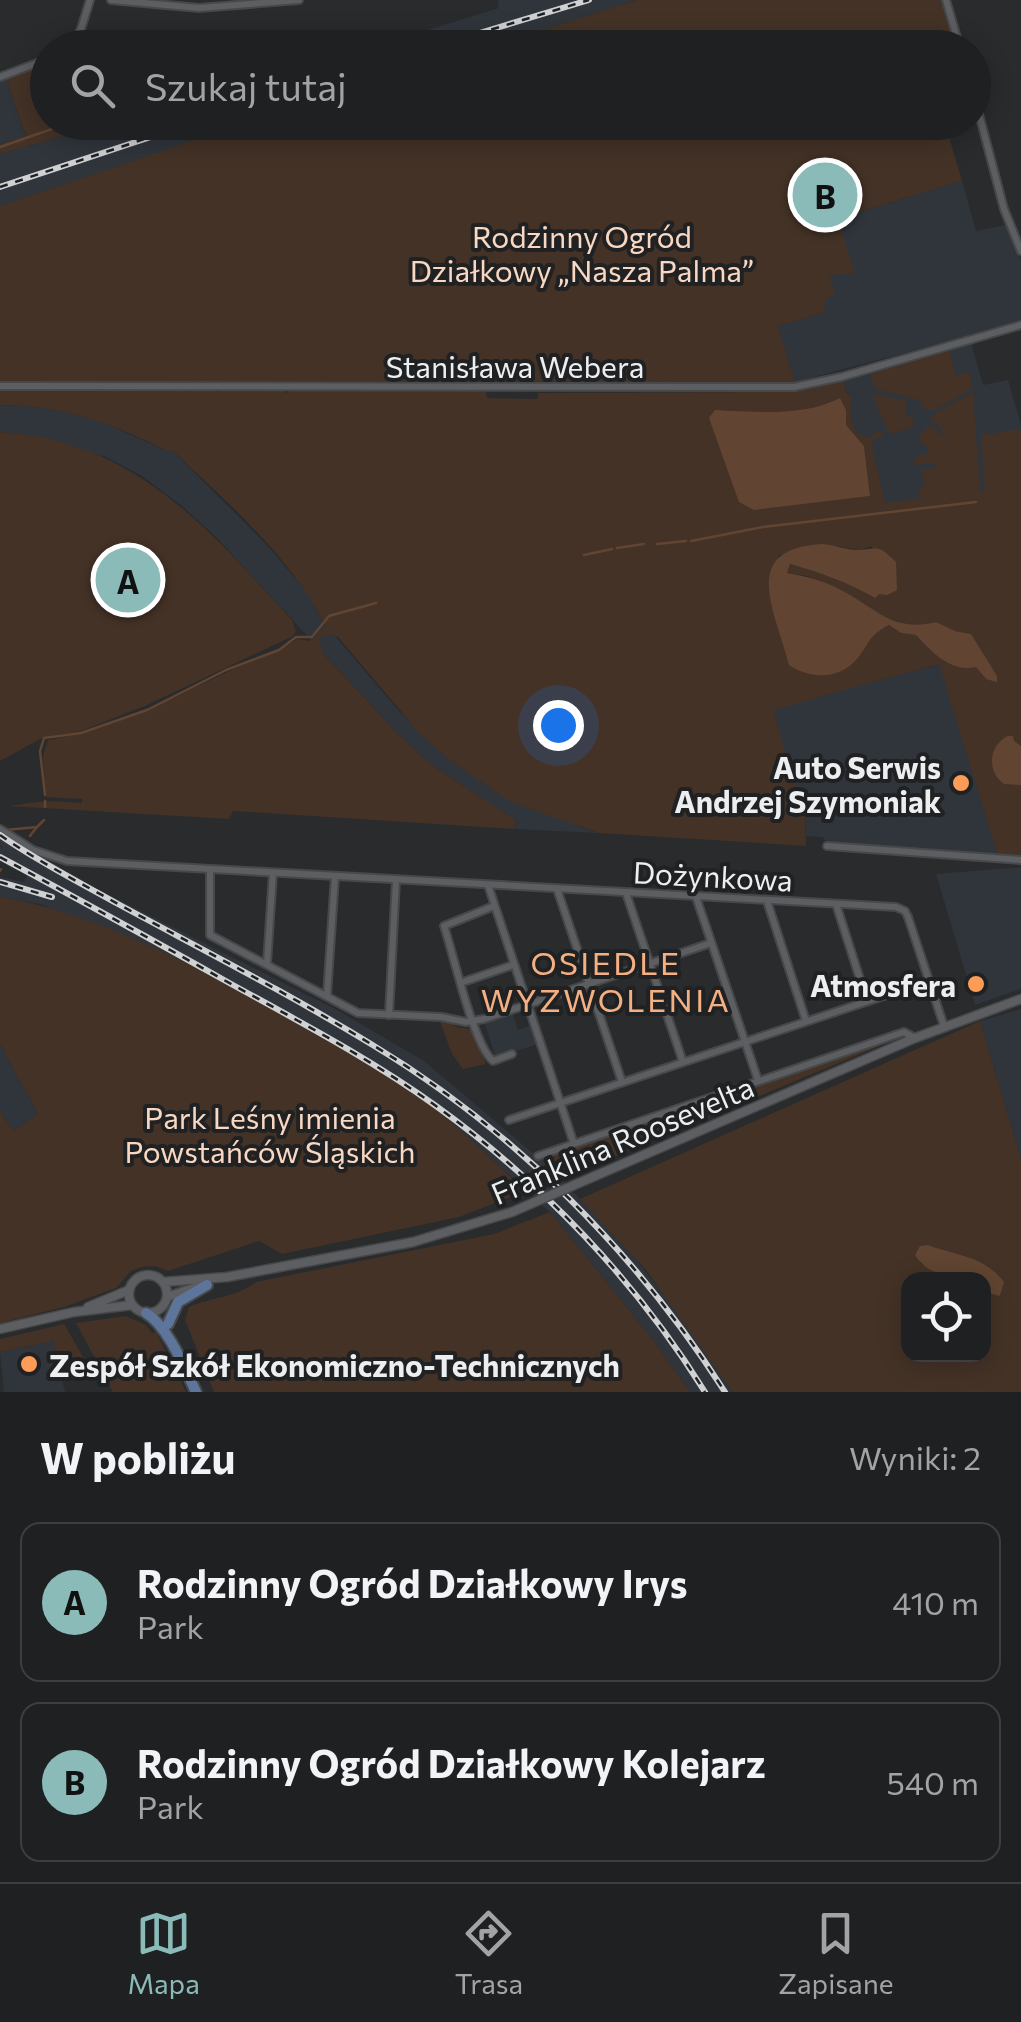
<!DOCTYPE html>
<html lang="pl">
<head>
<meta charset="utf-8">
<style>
  body { margin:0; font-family:Commissioner,sans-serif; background:#2c2d2f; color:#f1f3f6 }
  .controls { position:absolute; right:30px; bottom:30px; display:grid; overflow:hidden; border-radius:20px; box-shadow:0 5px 25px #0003 }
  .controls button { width:90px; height:90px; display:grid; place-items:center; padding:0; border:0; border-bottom:2px solid #3c3e40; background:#1f2022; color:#f1f3f6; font:50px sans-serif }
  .you { position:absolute; left:558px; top:725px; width:35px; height:35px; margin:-25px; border:8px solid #fff; border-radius:50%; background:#1a73e8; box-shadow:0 0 0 15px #1a73e833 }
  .badge { display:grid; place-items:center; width:65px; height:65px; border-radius:50%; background:#8bbbb9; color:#111; font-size:32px; font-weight:700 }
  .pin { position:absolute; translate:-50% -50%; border:5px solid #fff; box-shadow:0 2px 10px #0006 }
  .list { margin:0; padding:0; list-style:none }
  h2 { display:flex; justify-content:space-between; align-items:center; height:130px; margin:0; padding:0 40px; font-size:42px }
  h2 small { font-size:32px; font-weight:400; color:#a1a3a5 }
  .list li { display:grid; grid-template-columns:65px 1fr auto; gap:30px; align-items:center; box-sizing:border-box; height:160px; margin:0 20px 20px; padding:0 20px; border:2px solid #3c3e40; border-radius:20px }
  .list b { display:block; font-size:38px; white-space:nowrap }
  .list p { margin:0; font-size:32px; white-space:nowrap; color:#a1a3a5 }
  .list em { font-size:32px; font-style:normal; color:#a1a3a5 }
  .icon { flex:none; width:55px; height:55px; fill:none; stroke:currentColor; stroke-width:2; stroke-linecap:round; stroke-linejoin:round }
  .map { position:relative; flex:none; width:1021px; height:1392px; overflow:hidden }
  .search { position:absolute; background:#1f2022; box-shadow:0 5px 25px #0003; left:30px; right:30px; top:30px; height:110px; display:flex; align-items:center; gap:25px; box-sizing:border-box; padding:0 35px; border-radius:55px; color:#a1a3a5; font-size:38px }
  .sheet { height:490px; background:#1f2022 }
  nav { display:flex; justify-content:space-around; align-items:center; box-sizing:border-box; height:140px; border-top:2px solid #3c3e40; background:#1f2022; font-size:28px; color:#a1a3a5 }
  nav a { display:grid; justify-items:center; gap:5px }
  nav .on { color:#8bbbb9 }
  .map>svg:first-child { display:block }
</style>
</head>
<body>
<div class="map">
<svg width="1021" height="1392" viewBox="0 0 1021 1392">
  <rect width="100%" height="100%" fill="#292b2d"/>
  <g fill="#30353c">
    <polygon points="498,0 637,0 487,47 369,48 499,8"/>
    <polygon points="6,78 26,137 0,144 0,81"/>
    <polygon points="111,123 247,123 0,206 0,154"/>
    <polygon points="962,181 976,231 1010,224 1021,260 1021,322 795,382 778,326 823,313 838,218"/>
    <polygon points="976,341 972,346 983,385 1008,380 1021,425 1021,498 885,505 870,439 857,434 851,420 852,397 845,391 846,379"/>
    <polygon points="0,405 27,406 87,415 169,452 173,451 267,545 305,590 325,624 399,711 446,757 580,827 599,833 514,829 516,820 433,766 399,735 218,539 182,506 142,476 106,457 33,436 0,432"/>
    <polygon points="940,664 998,856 830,844 822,837 806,836 805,817 772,709"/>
    <polygon points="0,832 93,887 337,1010 424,1061 541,1160 613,1231 688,1325 733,1392 690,1392 654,1341 550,1212 458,1129 394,1078 259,1001 173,957 40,904 0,897 0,877 24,882 27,875 0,860 0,847 4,848 0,845"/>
    <polygon points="1021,867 1021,989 975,1005 936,874"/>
    <polygon points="1021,1009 1021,1159 980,1021"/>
    <polygon points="512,1012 518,1030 532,1025 538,1044 496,1058 484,1022"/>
    <polygon points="0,1044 38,1114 13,1131 0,1111"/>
    <polygon points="53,1341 65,1392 4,1392 0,1352"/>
  </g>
  <g fill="#443226" fill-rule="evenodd">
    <polygon points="637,0 942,0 956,47 487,47"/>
    <polygon points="47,62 48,122 111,123 0,154 0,144 26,136 6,78"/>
    <polygon points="247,122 945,123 962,181 838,218 855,273 829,275 835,296 826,298 823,313 778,326 795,382 791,383 600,384 575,381 453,381 452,359 439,360 439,381 0,382 0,206"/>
    <polygon points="949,350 956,376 970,372 972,389 935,410 925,410 920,400 875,389 870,374"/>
    <path d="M 846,379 L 845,391 L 852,397 L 851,420 L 857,433 L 870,438 L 877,431 L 882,432 L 883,436 L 871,441 L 885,503 L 921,498 L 919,487 L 925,486 L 922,470 L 936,468 L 934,463 L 915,465 L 914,458 L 926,454 L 929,449 L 917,438 L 930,425 L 949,439 L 935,422 L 930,421 L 933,415 L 973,392 L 980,491 L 985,491 L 981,435 L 1021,429 L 1021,857 L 998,856 L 939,664 L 773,710 L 805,817 L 806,846 L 599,833 L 511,802 L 446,757 L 421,735 L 338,637 L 329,634 L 319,639 L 324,654 L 399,735 L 433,766 L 516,820 L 514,829 L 233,811 L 229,819 L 8,806 L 46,801 L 82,803 L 82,799 L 46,797 L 43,756 L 48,740 C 122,727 168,699 234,669 C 256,659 278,653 297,639 L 309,641 L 326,627 C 292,558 228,503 173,451 L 169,452 C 112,423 65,406 0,405 L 0,391 L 215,389 L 218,392 L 226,389 L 281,389 L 286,393 L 291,390 L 481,391 L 486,392 L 487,398 L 538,399 L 538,393 L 779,392 L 811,389 ZM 839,399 L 846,410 L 846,425 L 864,446 L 870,496 L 754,510 L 715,411 C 755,412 803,418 839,399 ZM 823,544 L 860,550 L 872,546 L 875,598 C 847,582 821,573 789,564 L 787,573 L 807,576 L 841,590 L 880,615 L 914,628 L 936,622 L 955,631 L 971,634 L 996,676 L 986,679 L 976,666 C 949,668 933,655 916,635 L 901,633 L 889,625 L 870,635 L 855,661 L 833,673 L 778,556 Z"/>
    <polygon points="872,394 905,400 905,414 913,419 914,427 889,434"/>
    <path d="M 0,432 C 134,440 208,528 292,620 L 296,631 L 293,636 L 145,706 L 81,731 L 42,738 L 0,761 Z"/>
    <path d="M 0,897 C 101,913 218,977 307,1028 C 335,1045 365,1059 393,1077 C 441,1109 483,1152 526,1191 L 459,1217 L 282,1254 L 259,1241 L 168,1271 L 155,1266 L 142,1267 L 131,1271 L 116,1288 L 64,1307 L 0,1323 L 0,1111 L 13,1131 L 38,1114 L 0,1044 Z"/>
    <polygon points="439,1019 448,1020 456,1027 469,1029 475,1035 486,1064 463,1069 452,1054"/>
    <path d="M 980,1021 L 1021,1159 L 1021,1392 L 733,1392 L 646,1270 L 580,1199 ZM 928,1245 C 957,1256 983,1255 1003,1282 L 1000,1296 L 984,1292 L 984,1354 L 908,1354 L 908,1280 L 952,1279 L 920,1263 Z"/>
    <polygon points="884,1044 561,1179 541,1160 863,1050"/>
    <path d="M 550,1212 L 654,1341 L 690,1392 L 214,1392 L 185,1320 L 189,1307 C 211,1297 238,1297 256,1282 L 494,1234 Z"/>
    <polygon points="126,1316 146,1325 152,1333 156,1332 186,1392 113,1392 76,1323"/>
    <polygon points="64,1324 86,1362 55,1350 53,1341 0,1352 0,1339"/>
  </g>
  <g fill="#614532">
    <path d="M 840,398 L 846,410 L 846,425 L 864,446 L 870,496 L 754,510 L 739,502 L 709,418 L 715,410 C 756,412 803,417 840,398 Z"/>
    <path d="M 823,544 C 834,545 847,550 858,550 C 880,549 877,544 896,562 L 897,590 L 887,595 L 879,594 L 875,598 C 847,582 821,573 790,564 L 787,573 C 806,576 824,581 841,590 C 876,608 893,633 936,622 L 955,631 L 971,634 L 997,676 L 997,682 L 986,679 L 976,667 C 952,673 931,652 916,635 L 901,633 L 889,625 C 865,638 871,643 856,660 C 838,680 810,679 789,665 C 775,610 738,548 823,544 Z"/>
    <path d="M 1008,736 L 1013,736 L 1014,741 L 1021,746 L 1021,785 L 1004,784 C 986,771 989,745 1008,736 Z"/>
    <path d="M 928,1245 C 957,1256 983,1255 1004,1282 L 1000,1296 L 984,1292 L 984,1280 C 960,1279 929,1278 915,1255 L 920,1246 Z"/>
  </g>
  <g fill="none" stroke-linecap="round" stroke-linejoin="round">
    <g stroke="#614532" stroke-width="2.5">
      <polyline points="0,147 72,122"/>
      <polyline points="691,541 763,527 976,502"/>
      <polyline points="657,544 686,541"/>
      <polyline points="617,548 644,544"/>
      <polyline points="584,555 612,549"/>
      <polyline points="45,795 40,751 44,738 81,733 147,710 226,670 279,650 296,637 312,637 329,616 376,603"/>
      <polyline points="45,807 45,801"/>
      <polyline points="5,830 37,827 44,820"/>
      <polyline points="30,836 36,828"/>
      <polyline points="0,871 1,869"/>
    </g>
    <defs>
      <g id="minor">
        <polyline points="111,0 199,8 299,0"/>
        <polyline points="946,0 960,48"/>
        <polyline points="71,48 81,29 90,0"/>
        <polyline points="0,77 48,59"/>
        <polyline points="974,95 1004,209 1021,251"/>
        <polyline points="0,386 794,387 841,377 1021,325"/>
        <polyline points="0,829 33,850 67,861 896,907 905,911 908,917 944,1026"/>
        <polyline points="827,846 1021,860"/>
        <polyline points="210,869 210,935 358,1013 441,1017 466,1022 484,1019 711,943"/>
        <polyline points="488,885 574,1144"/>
        <polyline points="557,889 622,1082"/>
        <polyline points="626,893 683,1062"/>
        <polyline points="696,897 758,1080"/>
        <polyline points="767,901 806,1021"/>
        <polyline points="836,904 867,1001"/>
        <path d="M 494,906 L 444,926 C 454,956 473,1044 493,1061 L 512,1054"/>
        <polyline points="267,964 273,873"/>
        <polyline points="463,982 513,965"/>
        <polyline points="327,996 335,876"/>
        <polyline points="389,1015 396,880"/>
        <polyline points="509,1120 929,981"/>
        <polyline points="538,1156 904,1032 915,1038"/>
      </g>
      <g id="tertiary">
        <polyline points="595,1176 915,1038 1021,999"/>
        <circle cx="148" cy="1294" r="19"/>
        <polyline points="163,1282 227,1277 413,1242 512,1212"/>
        <polyline points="167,1297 199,1286"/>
        <polyline points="88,1307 129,1290"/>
        <polyline points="0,1329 74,1312 132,1305"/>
      </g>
      <g id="primary">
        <path d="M 146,1313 C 168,1326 185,1369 196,1392"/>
        <polyline points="168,1324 178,1302 207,1285"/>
      </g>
    </defs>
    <use href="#minor" stroke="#474849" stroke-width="10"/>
    <use href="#tertiary" stroke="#474849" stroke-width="11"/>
    <use href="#primary" stroke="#474849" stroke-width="14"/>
    <use href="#minor" stroke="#5c5e61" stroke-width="6"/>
    <use href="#tertiary" stroke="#5c5e61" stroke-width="8"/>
    <use href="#primary" stroke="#5e759b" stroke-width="10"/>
    <defs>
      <g id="rail">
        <polyline points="430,48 589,0"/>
        <polyline points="0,187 196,122"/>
        <path d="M 0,835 C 37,861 79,882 118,904 C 203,950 289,994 371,1044 C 514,1130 635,1251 725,1392"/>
        <path d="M 0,857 C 78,899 156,942 233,985 C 302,1023 372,1060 436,1106 C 542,1182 636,1281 705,1392"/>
        <polyline points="0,882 52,897"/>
      </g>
    </defs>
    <use href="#rail" stroke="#cfd1d2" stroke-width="6"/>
    <use href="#rail" stroke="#1f2123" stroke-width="2.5" stroke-dasharray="8" stroke-linecap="butt"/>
    <defs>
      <polyline id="tertiary-bridge" points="512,1212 595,1176"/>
    </defs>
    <use href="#tertiary-bridge" stroke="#474849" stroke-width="11" stroke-linecap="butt"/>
    <use href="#tertiary-bridge" stroke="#5c5e61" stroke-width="8"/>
  </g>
  <g fill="#fd9c56" stroke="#1f2123" stroke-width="4">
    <circle cx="961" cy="783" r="10"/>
    <circle cx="976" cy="984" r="10"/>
    <circle cx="29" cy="1364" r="10"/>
  </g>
  <g text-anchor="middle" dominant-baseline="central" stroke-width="8" stroke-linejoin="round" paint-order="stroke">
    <g font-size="30" fill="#f9d7c1" stroke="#1f2123">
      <text x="582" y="235">Rodzinny Ogród<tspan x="582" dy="34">Działkowy „Nasza Palma”</tspan></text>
      <text x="270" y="1116">Park Leśny imienia<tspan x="270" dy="34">Powstańców Śląskich</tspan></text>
    </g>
    <g font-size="30" fill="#edeeef" stroke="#1f2123">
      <text x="515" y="365">Stanisława Webera</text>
      <text transform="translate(713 875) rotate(3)">Dożynkowa</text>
      <text transform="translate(622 1139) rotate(-23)">Franklina Roosevelta</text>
    </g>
    <g font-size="30" font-weight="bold" fill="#edeeef" stroke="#1f2123" text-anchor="end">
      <text x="941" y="766">Auto Serwis<tspan x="941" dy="34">Andrzej Szymoniak</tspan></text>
      <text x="956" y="984">Atmosfera</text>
      <text x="49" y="1364" text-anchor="start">Zespół Szkół Ekonomiczno-Technicznych</text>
    </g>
    <g font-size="32" letter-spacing="2.5" fill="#f4b083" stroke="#1f2123">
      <text x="606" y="962">OSIEDLE<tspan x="606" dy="37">WYZWOLENIA</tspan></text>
    </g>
  </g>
</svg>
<div class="controls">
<button><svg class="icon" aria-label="locate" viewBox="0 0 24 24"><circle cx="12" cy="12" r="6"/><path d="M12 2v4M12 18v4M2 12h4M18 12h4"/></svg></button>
</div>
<div class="you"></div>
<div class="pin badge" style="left:128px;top:580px">A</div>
<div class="pin badge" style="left:825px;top:195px">B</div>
<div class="search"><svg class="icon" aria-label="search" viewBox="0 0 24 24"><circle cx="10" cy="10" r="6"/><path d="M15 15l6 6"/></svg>Szukaj tutaj</div>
</div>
<section class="sheet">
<h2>W pobliżu<small>Wyniki: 2</small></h2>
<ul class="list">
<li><span class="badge">A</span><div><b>Rodzinny Ogród Działkowy Irys</b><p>Park</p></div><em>410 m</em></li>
<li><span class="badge">B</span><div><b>Rodzinny Ogród Działkowy Kolejarz</b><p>Park</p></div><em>540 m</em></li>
</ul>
</section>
<nav>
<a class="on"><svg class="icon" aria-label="map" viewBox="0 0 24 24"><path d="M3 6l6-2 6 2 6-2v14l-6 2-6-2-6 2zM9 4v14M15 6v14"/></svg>Mapa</a>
<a><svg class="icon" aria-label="directions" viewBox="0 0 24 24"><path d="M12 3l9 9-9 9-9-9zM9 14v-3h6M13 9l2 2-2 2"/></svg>Trasa</a>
<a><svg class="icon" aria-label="saved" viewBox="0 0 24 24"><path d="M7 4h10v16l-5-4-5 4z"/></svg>Zapisane</a>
</nav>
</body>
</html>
